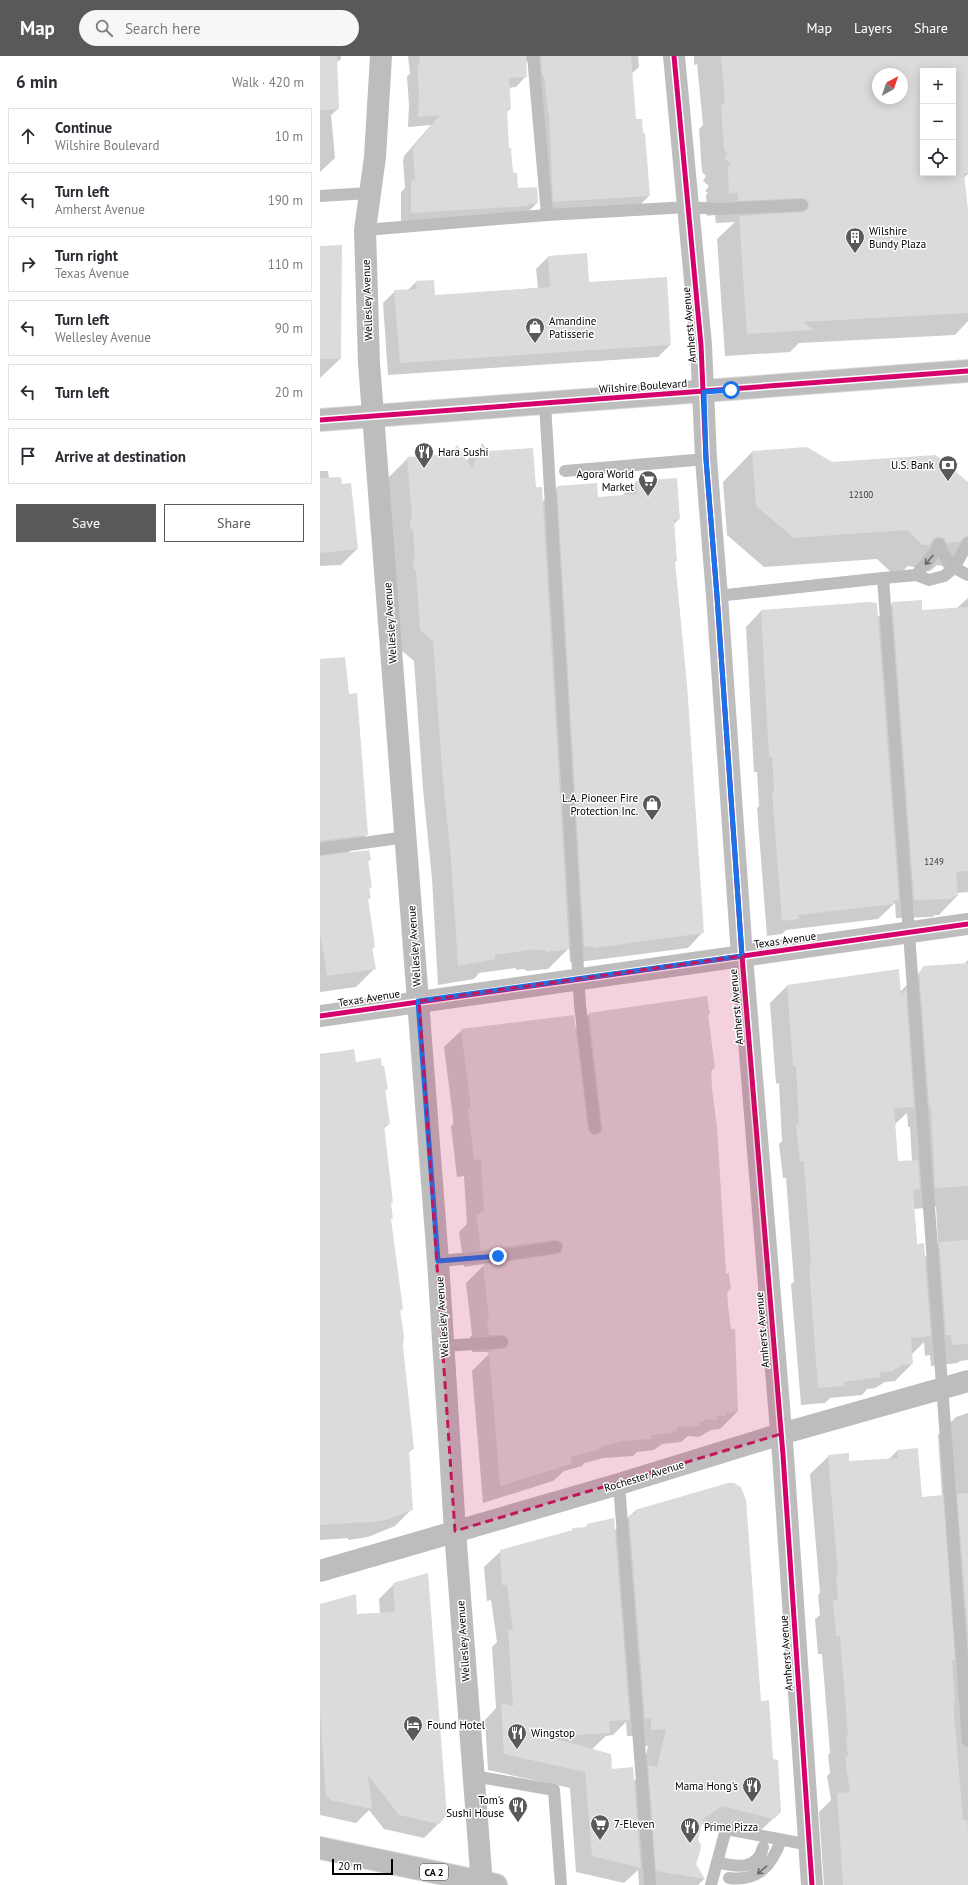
<!DOCTYPE html>
<html lang="en">
<head>
<meta charset="utf-8">
<style>
  body { margin:0; font-family:"PT Sans",sans-serif; background:#f7f7f7; color:#2b2b33 }
  .controls { position:absolute; right:12px; top:12px; display:grid; overflow:hidden; border-radius:0px; box-shadow:0 2px 10px #0003 }
  .controls button { width:36px; height:36px; display:grid; place-items:center; padding:0; border:0; border-bottom:1px solid #e1e1e2; background:#fff; color:#2b2b33; font:20px sans-serif }
  .compass { position:absolute; left:552px; top:12px; width:36px; height:36px; border-radius:50%; background:#fff; box-shadow:0 2px 10px #0003; rotate:40deg }
  .scale { position:absolute; left:12px; bottom:10px; width:61px; box-sizing:border-box; padding-left:4px; border:2px solid #000; border-top:0; font-size:11px; line-height:14px; white-space:nowrap; color:#000; -webkit-text-stroke:3px #fff; paint-order:stroke }
  .stop { position:absolute; width:12px; height:12px; margin:-9px; border:3px solid #1a73e8; border-radius:50%; background:#fff }
  .stop.end { background:#1a73e8; border-color:#fff; box-shadow:0 1px 4px #0008 }
  .list { margin:0; padding:0; list-style:none }
  h2 { display:flex; justify-content:space-between; align-items:center; height:52px; margin:0; padding:0 16px; font-size:17px }
  h2 small { font-size:13px; font-weight:400; color:#7c7c81 }
  .list li { display:grid; grid-template-columns:26px 1fr auto; gap:12px; align-items:center; box-sizing:border-box; height:56px; margin:0 8px 8px; padding:0 8px; border:1px solid #e1e1e2; border-radius:0px }
  .list b { display:block; font-size:15px; white-space:nowrap }
  .list p { margin:0; font-size:13px; white-space:nowrap; color:#7c7c81 }
  .list em { font-size:13px; font-style:normal; color:#7c7c81 }
  .actions { display:flex; gap:8px; padding:12px 16px }
  .actions a { flex:1; padding:9px 0; border:1px solid #595959; border-radius:0px; text-align:center; font-size:14px; color:#595959 }
  .actions .main { background:#595959; color:#fff }
  .icon { flex:none; width:22px; height:22px; fill:none; stroke:currentColor; stroke-width:2; stroke-linecap:round; stroke-linejoin:round }
  .map { position:relative; flex:none; width:648px; height:1829px; overflow:hidden }
  header { display:flex; align-items:center; gap:24px; box-sizing:border-box; height:56px; padding:0 20px; background:#595959; color:#fff }
  header strong { font-size:19px }
  nav { display:flex; gap:22px; margin-inline-start:auto; font-size:14px }
  .search { width:280px; height:36px; background:#f7f7f7; display:flex; align-items:center; gap:10px; box-sizing:border-box; padding:0 14px; border-radius:22px; color:#7c7c81; font-size:15px }
  main { display:flex }
  aside { flex:1; background:#fff }
  .map>svg:first-child { display:block }
</style>
</head>
<body>
<header>
<strong>Map</strong>
<div class="search"><svg class="icon" aria-label="search" viewBox="0 0 24 24"><circle cx="10" cy="10" r="6"/><path d="M15 15l6 6"/></svg>Search here</div>
<nav><a>Map</a><a>Layers</a><a>Share</a></nav>
</header>
<main>
<aside>
<h2>6 min<small>Walk · 420 m</small></h2>
<ul class="list">
<li><svg class="icon" aria-label="ahead" viewBox="0 0 24 24"><path d="M12 20V5M6 11l6-6 6 6"/></svg><div><b>Continue</b><p>Wilshire Boulevard</p></div><em>10 m</em></li>
<li><svg class="icon" aria-label="left" viewBox="0 0 24 24"><path d="M17 20v-9H6M10 6l-5 5 5 5"/></svg><div><b>Turn left</b><p>Amherst Avenue</p></div><em>190 m</em></li>
<li><svg class="icon" aria-label="right" viewBox="0 0 24 24"><path d="M7 20v-9h11M14 6l5 5-5 5"/></svg><div><b>Turn right</b><p>Texas Avenue</p></div><em>110 m</em></li>
<li><svg class="icon" aria-label="left" viewBox="0 0 24 24"><path d="M17 20v-9H6M10 6l-5 5 5 5"/></svg><div><b>Turn left</b><p>Wellesley Avenue</p></div><em>90 m</em></li>
<li><svg class="icon" aria-label="left" viewBox="0 0 24 24"><path d="M17 20v-9H6M10 6l-5 5 5 5"/></svg><div><b>Turn left</b></div><em>20 m</em></li>
<li><svg class="icon" aria-label="arrive" viewBox="0 0 24 24"><path d="M6 21V4h12l-3 4 3 4H6"/></svg><div><b>Arrive at destination</b></div></li>
</ul>
<div class="actions"><a class="main">Save</a><a>Share</a></div>
</aside>
<div class="map">
<svg width="648" height="1829" viewBox="0 0 648 1829">
  <rect width="100%" height="100%" fill="#fff"/>
  <g fill="#0003" fill-rule="evenodd">
    <polygon points="0,0 21,0 21,3 16,7 18,53 11,59 15,102 0,116"/>
    <polygon points="88,0 318,0 319,11 311,18 315,64 329,140 318,151 223,156 209,7 205,5 206,20 196,31 188,32 190,53 186,57 188,93 197,133 217,147 207,157 81,167 81,136 85,132 83,105 84,100 111,69 88,71 89,49 87,20 90,18"/>
    <path d="M 374,0 L 648,0 L 648,118 L 644,122 L 648,164 L 648,265 L 635,279 L 479,287 L 470,296 L 405,300 L 397,183 L 415,166 L 396,167 L 395,159 L 387,160 L 386,139 L 388,137 L 385,135 L 389,130 L 383,125 L 386,120 L 382,116 L 379,73 L 383,69 L 377,8 L 374,9 ZM 603,15 L 633,15 L 633,117 L 603,117 ZM 558,18 L 582,18 L 582,42 L 558,42 Z"/>
    <polygon points="0,191 20,303 0,322"/>
    <polygon points="229,200 268,227 350,289 338,301 68,319 63,247 75,235 88,234 96,226 113,225 114,240 218,232 216,213"/>
    <polygon points="162,389 169,396 215,432 222,446 238,431 277,442 302,440 316,426 356,423 359,463 353,469 356,505 354,506 382,877 368,892 259,906 259,905 250,906 249,892 228,913 207,915 204,913 196,914 196,912 159,917 154,923 118,929 112,823 103,733 94,605 81,594 68,422 88,402 128,400 137,390 146,405"/>
    <polygon points="487,392 512,407 648,428 648,492 625,513 622,510 617,509 610,515 597,516 594,511 588,510 580,518 573,518 557,503 444,511 407,479 403,426 432,396"/>
    <polygon points="0,415 8,415 9,423 37,493 21,509 0,510"/>
    <polygon points="648,542 648,836 637,837 637,840 619,859 615,859 612,861 576,862 575,847 558,863 466,874 462,878 447,880 437,752 439,750 437,716 434,716 426,571 441,555 557,562 573,547 601,555 637,552"/>
    <polygon points="0,604 28,639 47,778 27,798 50,804 47,806 51,831 48,834 50,842 47,844 54,891 52,894 55,912 36,931 0,936"/>
    <path d="M 648,904 L 648,1304 L 640,1305 L 638,1307 L 611,1310 L 610,1299 L 605,1300 L 604,1286 L 592,1298 L 592,1308 L 575,1325 L 565,1326 L 555,1332 L 547,1333 L 542,1339 L 510,1342 L 505,1347 L 481,1349 L 471,1228 L 474,1226 L 466,1122 L 463,1122 L 459,1088 L 462,1085 L 459,1027 L 456,1028 L 450,947 L 467,930 L 579,937 L 605,911 L 644,908 ZM 587,1057 L 588,1071 L 590,1071 L 592,1105 L 577,1106 L 574,1069 ZM 616,1151 L 618,1188 L 604,1202 L 597,1189 L 594,1153 Z"/>
    <polygon points="386,941 387,960 394,1012 390,1016 405,1219 410,1233 406,1237 417,1356 400,1373 391,1374 379,1381 368,1380 361,1386 342,1388 334,1394 317,1396 313,1400 284,1402 264,1407 262,1410 244,1415 233,1425 163,1447 152,1315 169,1298 168,1296 152,1296 150,1281 152,1279 146,1227 165,1208 144,1211 139,1176 147,1168 144,1120 137,1121 131,1070 133,1068 133,1062 124,991 142,974 254,973 269,958"/>
    <polygon points="33,994 35,1007 67,1033 64,1035 69,1068 63,1073 72,1147 70,1148 72,1162 70,1164 82,1253 79,1256 82,1290 93,1393 88,1397 92,1453 75,1470 48,1481 28,1484 28,1482 0,1484 0,998"/>
    <polygon points="648,1357 648,1829 504,1829 499,1756 511,1744 507,1720 510,1717 508,1699 510,1697 502,1598 498,1598 495,1563 500,1559 498,1539 500,1537 490,1418 509,1400 528,1407 568,1404 577,1395 601,1442 622,1440 618,1379 636,1361"/>
    <path d="M 315,1455 L 440,1646 L 452,1704 L 460,1756 L 435,1780 L 383,1768 L 380,1769 L 374,1808 L 384,1823 L 378,1829 L 319,1829 L 318,1814 L 304,1827 L 256,1816 L 250,1732 L 168,1714 L 165,1664 L 176,1652 L 172,1591 L 177,1586 L 171,1544 L 167,1545 L 164,1511 L 181,1495 L 250,1476 L 253,1473 L 264,1472 L 268,1469 L 294,1475 ZM 306,1666 L 307,1680 L 313,1680 L 314,1692 L 328,1690 L 322,1717 L 313,1726 L 291,1714 L 271,1694 L 286,1680 L 293,1679 Z"/>
    <polygon points="74,1528 119,1767 104,1782 64,1773 49,1754 36,1767 0,1759 0,1549 36,1559 60,1558 59,1543"/>
  </g>
  <g fill="#dbdbdb" fill-rule="evenodd">
    <polygon points="0,0 17,0 19,53 0,54"/>
    <polygon points="99,0 206,0 207,21 189,22 191,53 187,54 189,92 191,92 193,117 197,117 198,132 217,131 218,147 208,148 208,150 91,157 91,125 95,124 93,94 95,89 120,59 98,61 99,38 97,9 100,9"/>
    <polygon points="221,0 311,0 316,63 322,63 323,77 325,77 330,140 233,146 229,63 224,20 222,20"/>
    <path d="M 401,0 L 648,0 L 648,117 L 644,117 L 648,154 L 648,257 L 483,266 L 493,274 L 427,278 L 419,160 L 482,156 L 488,153 L 489,148 L 486,143 L 482,142 L 418,145 L 418,137 L 409,138 L 408,116 L 409,114 L 407,112 L 411,107 L 404,103 L 408,97 L 404,94 L 401,50 L 405,46 ZM 603,15 L 633,15 L 633,117 L 603,117 ZM 558,18 L 582,18 L 582,42 L 558,42 Z"/>
    <polygon points="22,189 21,303 0,303 0,190"/>
    <polygon points="267,197 269,226 347,221 351,289 80,307 74,234 96,233 96,225 114,224 115,239 230,231 228,200"/>
    <polygon points="162,387 169,395 213,392 216,431 222,431 249,893 227,896 224,894 215,895 215,893 175,899 175,903 138,910 131,803 122,713 113,585 100,574 96,515 94,513 93,504 95,501 93,474 90,471 90,464 92,461 87,401 131,398 137,389 152,412"/>
    <polygon points="487,391 512,406 616,399 648,426 648,480 644,481 640,486 627,487 624,482 618,481 613,483 610,489 603,489 587,474 474,482 436,450 432,395"/>
    <polygon points="21,421 22,428 31,427 38,493 0,497 0,422"/>
    <polygon points="357,422 360,463 354,464 357,505 355,505 367,628 384,877 274,892 273,890 264,891 237,430 277,427 278,441 317,438 316,425"/>
    <polygon points="602,544 602,554 648,551 648,815 636,816 638,840 631,841 632,843 594,844 572,546"/>
    <polygon points="549,546 557,547 579,844 574,844 574,848 478,859 479,863 462,865 452,736 454,736 454,733 452,701 449,701 441,554"/>
    <polygon points="25,601 29,638 37,637 48,779 0,785 0,603"/>
    <polygon points="49,794 51,804 48,804 52,831 49,832 51,842 48,842 55,891 52,892 56,913 7,920 0,876 0,800"/>
    <polygon points="648,907 648,1130 615,1132 611,1050 609,1050 599,916 604,910"/>
    <polygon points="579,913 581,939 586,933 594,1051 574,1052 578,1105 598,1104 600,1133 593,1134 597,1188 604,1187 611,1280 591,1282 593,1308 580,1309 580,1312 574,1313 574,1315 560,1316 560,1321 523,1326 524,1330 498,1332 489,1210 491,1209 484,1105 480,1105 476,1069 479,1069 476,1010 473,1010 467,929"/>
    <polygon points="387,940 390,958 388,959 395,1012 391,1013 392,1033 397,1071 406,1218 409,1217 411,1233 407,1234 408,1249 411,1273 415,1273 418,1356 405,1357 406,1360 397,1360 397,1364 384,1363 384,1365 379,1366 380,1370 357,1371 357,1374 352,1375 352,1377 331,1379 331,1383 302,1385 280,1391 280,1393 251,1401 251,1408 180,1430 169,1296 172,1296 171,1294 186,1292 189,1286 185,1279 169,1279 167,1263 169,1263 163,1209 237,1198 241,1197 243,1190 242,1186 235,1184 161,1194 156,1158 164,1156 161,1103 154,1104 148,1052 150,1052 150,1044 141,973 254,959 268,1073 272,1079 276,1079 282,1075 282,1071 269,957"/>
    <polygon points="34,993 36,1006 61,1002 62,1010 64,1010 68,1033 65,1033 70,1068 64,1069 73,1147 71,1147 73,1163 71,1163 83,1253 80,1254 84,1280 83,1290 94,1393 89,1394 93,1454 66,1464 45,1467 45,1466 0,1469 0,999"/>
    <polygon points="648,1184 648,1288 632,1289 631,1279 626,1279 619,1186"/>
    <polygon points="598,1392 602,1441 623,1439 635,1604 632,1604 635,1646 633,1645 643,1764 647,1764 648,1776 648,1829 523,1829 517,1737 530,1736 525,1701 528,1700 526,1680 528,1680 520,1580 516,1580 513,1544 518,1544 516,1520 518,1519 508,1399 529,1397 529,1405 578,1402 577,1394"/>
    <polygon points="408,1427 414,1427 421,1431 426,1444 441,1645 449,1644 453,1703 458,1704 461,1756 454,1763 402,1750 383,1763 378,1784 381,1789 380,1796 376,1808 385,1823 336,1815 328,1709 337,1711 346,1673 331,1674 331,1662 325,1663 309,1459 315,1458 315,1454"/>
    <polygon points="648,1437 648,1582 637,1438"/>
    <polygon points="294,1462 310,1664 289,1665 290,1677 229,1681 291,1698 292,1713 313,1711 321,1812 272,1800 265,1716 184,1698 181,1647 193,1650 188,1574 193,1574 187,1529 182,1529 180,1494 253,1474 252,1472 268,1471 267,1468"/>
    <polygon points="108,1517 127,1759 119,1768 79,1759 48,1719 52,1753 10,1744 10,1742 6,1740 0,1656 0,1548 36,1538 37,1558 75,1556 73,1527"/>
  </g>
  <g fill="none" stroke-linecap="round" stroke-linejoin="round">
    <defs>
      <g id="primary">
        <polyline points="0,364 648,315"/>
        <polyline points="0,1792 176,1829"/>
      </g>
    </defs>
    <use href="#primary" stroke="#dbdbdb" stroke-width="24"/>
    <g stroke="#bdbdbd" stroke-width="12">
      <polyline points="213,0 227,159"/>
      <polyline points="0,140 49,137"/>
      <polyline points="45,174 227,159 368,151 399,153 482,149"/>
      <polyline points="225,347 260,949 275,1072"/>
      <polyline points="245,415 386,403"/>
      <path d="M 619,488 C 626,505 631,511 648,519"/>
      <polyline points="596,519 613,499 619,488"/>
      <polyline points="563,522 596,519 609,524 624,520 634,512 648,487"/>
      <polyline points="397,540 563,522 648,1685"/>
      <polyline points="0,793 86,781"/>
      <polyline points="118,1205 178,1200 236,1191"/>
      <polyline points="124,1290 182,1286"/>
      <polyline points="299,1428 330,1829"/>
      <polyline points="154,1720 234,1734 241,1829"/>
      <path d="M 397,1806 C 415,1811 438,1815 443,1791"/>
      <path d="M 409,1822 C 438,1826 452,1809 461,1784"/>
      <polyline points="391,1829 406,1773 490,1789"/>
    </g>
    <g stroke="#bdbdbd" stroke-width="22">
      <polyline points="61,0 55,101 45,174 49,307 118,1205 135,1475 162,1829"/>
      <polyline points="354,0 381,289 386,403 397,540 422,900 463,1399 492,1829"/>
      <polyline points="0,960 648,868"/>
      <polyline points="0,1515 299,1428 461,1378 648,1325"/>
    </g>
    <use href="#primary" stroke="#bdbdbd" stroke-width="22"/>
    <defs>
      <g id="cycleway">
        <polyline points="354,0 381,289 386,403 397,540 422,900 463,1399 492,1829"/>
        <polyline points="0,364 648,315"/>
        <polyline points="0,960 648,868"/>
      </g>
    </defs>
    <use href="#cycleway" stroke="#fff" stroke-width="8"/>
    <use href="#cycleway" stroke="#d6006c" stroke-width="5"/>
  </g>
  <defs><path id="oneway-shaft" d="M-6 0H5M1.5-3L5.5 0L1.5 3" fill="none" stroke-width="1.6" stroke-linecap="round" stroke-linejoin="round"/></defs>
  <g stroke="#686868">
    <use href="#oneway-shaft" transform="translate(609 504) rotate(131)"/>
    <use href="#oneway-shaft" transform="translate(442 1814) rotate(139)"/>
  </g>
  <g fill="none" stroke-linecap="round" stroke-linejoin="round">
    <polyline stroke="#1a73e8" stroke-width="5" points="178,1200 118,1205 98,945 422,900 397,540 386,403 384,336 411,334"/>
  </g>
  <path fill="#c2185b" fill-opacity="0.2" stroke="#c2185b" stroke-width="3" stroke-dasharray="8 5" stroke-linejoin="round" d="M 422,900 L 461,1378 L 135,1475 L 99,945 Z"/>
  <defs>
    <symbol id="building-pin" viewBox="-11 -11 22 30"><path d="M0 17L-7.5 6A9.5 9.5 0 1 1 7.5 6Z" fill="#595959" stroke="#fff"/><path d="M-4-6H4V6H1V3H-1V6H-4ZM-2.5-4.3h1.7v1.8h-1.7ZM.8-4.3h1.7v1.8H.8ZM-2.5-1h1.7V.8h-1.7ZM.8-1h1.7V.8H.8Z" fill="#fff"/></symbol>
    <symbol id="shop-pin" viewBox="-11 -11 22 30"><path d="M0 17L-7.5 6A9.5 9.5 0 1 1 7.5 6Z" fill="#595959" stroke="#fff"/><path d="M-5-2.5h2.3a2.7 3.5 0 0 1 5.4 0H5L5.5 6h-11ZM-1.5-2.5h3a1.5 2.3 0 0 0-3 0Z" fill="#fff"/></symbol>
    <symbol id="restaurant-pin" viewBox="-11 -11 22 30"><path d="M0 17L-7.5 6A9.5 9.5 0 1 1 7.5 6Z" fill="#595959" stroke="#fff"/><path d="M-5-6h1v4h1v-4h1v4h1v-4h1v5L-1.5 .5V6h-2V.5L-5-1ZM5-6V6H3V1.5H1.5Q1.5-4 5-6Z" fill="#fff"/></symbol>
    <symbol id="bank-pin" viewBox="-11 -11 22 30"><path d="M0 17L-7.5 6A9.5 9.5 0 1 1 7.5 6Z" fill="#595959" stroke="#fff"/><path d="M-6-4H6V4H-6ZM0-2.3a2.3 2.3 0 1 0 0 4.6a2.3 2.3 0 1 0 0-4.6Z" fill="#fff"/></symbol>
    <symbol id="supermarket-pin" viewBox="-11 -11 22 30"><path d="M0 17L-7.5 6A9.5 9.5 0 1 1 7.5 6Z" fill="#595959" stroke="#fff"/><path d="M-6-5.5h2.5l.6 2H6L4.5 2H-2.5L-4.4-4H-6ZM-1.5 3.2a1.3 1.3 0 1 0 .1 0ZM3 3.2a1.3 1.3 0 1 0 .1 0Z" fill="#fff"/></symbol>
    <symbol id="hotel-pin" viewBox="-11 -11 22 30"><path d="M0 17L-7.5 6A9.5 9.5 0 1 1 7.5 6Z" fill="#595959" stroke="#fff"/><path d="M-6-4.5h1.5V1H6V5H4.5V3h-9V5H-6ZM-4 0a1.8 1.8 0 1 1 3.6 0ZM.5 0V-2.5h3Q6-2.5 6 0Z" fill="#fff"/></symbol>
  </defs>
  <g fill-rule="evenodd">
    <use href="#building-pin" x="524" y="170" width="22" height="30"/>
    <use href="#shop-pin" x="204" y="260" width="22" height="30"/>
    <use href="#restaurant-pin" x="93" y="385" width="22" height="30"/>
    <use href="#bank-pin" x="617" y="398" width="22" height="30"/>
    <use href="#supermarket-pin" x="317" y="413" width="22" height="30"/>
    <use href="#shop-pin" x="321" y="737" width="22" height="30"/>
    <use href="#hotel-pin" x="82" y="1658" width="22" height="30"/>
    <use href="#restaurant-pin" x="186" y="1666" width="22" height="30"/>
    <use href="#restaurant-pin" x="421" y="1719" width="22" height="30"/>
    <use href="#restaurant-pin" x="187" y="1739" width="22" height="30"/>
    <use href="#supermarket-pin" x="269" y="1757" width="22" height="30"/>
    <use href="#restaurant-pin" x="359" y="1760" width="22" height="30"/>
  </g>
  <g text-anchor="middle" dominant-baseline="central" stroke-width="3" stroke-linejoin="round" paint-order="stroke">
    <g font-size="9" fill="#373737">
      <text x="541" y="438">12100</text>
      <text x="614" y="805">1249</text>
    </g>
    <rect fill="#fff" stroke="#4c4c4c" stroke-width="1" x="100" y="1808" width="28" height="16" rx="3"/>
    <g font-size="10" font-weight="bold" fill="#000">
      <text x="114" y="1816">CA 2</text>
    </g>
    <g font-size="11" fill="#000" stroke="#fff" text-anchor="start">
      <text x="549" y="175">Wilshire<tspan x="549" dy="13">Bundy Plaza</tspan></text>
      <text x="229" y="265">Amandine<tspan x="229" dy="13">Patisserie</tspan></text>
      <text x="118" y="396">Hara Sushi</text>
      <text x="614" y="409" text-anchor="end">U.S. Bank</text>
      <text x="314" y="418" text-anchor="end">Agora World<tspan x="314" dy="13">Market</tspan></text>
      <text x="318" y="742" text-anchor="end">L.A. Pioneer Fire<tspan x="318" dy="13">Protection Inc.</tspan></text>
      <text x="107" y="1669">Found Hotel</text>
      <text x="211" y="1677">Wingstop</text>
      <text x="418" y="1730" text-anchor="end">Mama Hong's</text>
      <text x="184" y="1744" text-anchor="end">Tom's<tspan x="184" dy="13">Sushi House</tspan></text>
      <text x="294" y="1768">7-Eleven</text>
      <text x="384" y="1771">Prime Pizza</text>
    </g>
    <g font-size="11" fill="#000" stroke="#fff">
      <text transform="translate(47 244) rotate(-92)">Wellesley Avenue</text>
      <text transform="translate(369 269) rotate(-95)">Amherst Avenue</text>
      <text transform="translate(323 330) rotate(-4)">Wilshire Boulevard</text>
      <text transform="translate(70 567) rotate(-94)">Wellesley Avenue</text>
      <text transform="translate(465 884) rotate(-8)">Texas Avenue</text>
      <text transform="translate(94 890) rotate(-94)">Wellesley Avenue</text>
      <text transform="translate(49 942) rotate(-9)">Texas Avenue</text>
      <text transform="translate(416 951) rotate(-95)">Amherst Avenue</text>
      <text transform="translate(122 1261) rotate(-94)">Wellesley Avenue</text>
      <text transform="translate(442 1274) rotate(-95)">Amherst Avenue</text>
      <text transform="translate(324 1420) rotate(-17)">Rochester Avenue</text>
      <text transform="translate(143 1585) rotate(-94)">Wellesley Avenue</text>
      <text transform="translate(466 1597) rotate(-94)">Amherst Avenue</text>
    </g>
  </g>
</svg>
<div class="controls">
<button>+</button>
<button>−</button>
<button><svg class="icon" aria-label="locate" viewBox="0 0 24 24"><circle cx="12" cy="12" r="6"/><path d="M12 2v4M12 18v4M2 12h4M18 12h4"/></svg></button>
</div>
<svg class="compass" viewBox="-18 -18 36 36"><path d="M0-13l5 13h-10z" fill="#e53935"/><path d="M0 13l5-13h-10z" fill="#7c7c81"/></svg>
<div class="scale">20 m</div>
<div class="stop" style="left:411px;top:334px"></div>
<div class="stop end" style="left:178px;top:1200px"></div>
</div>
</main>
</body>
</html>
